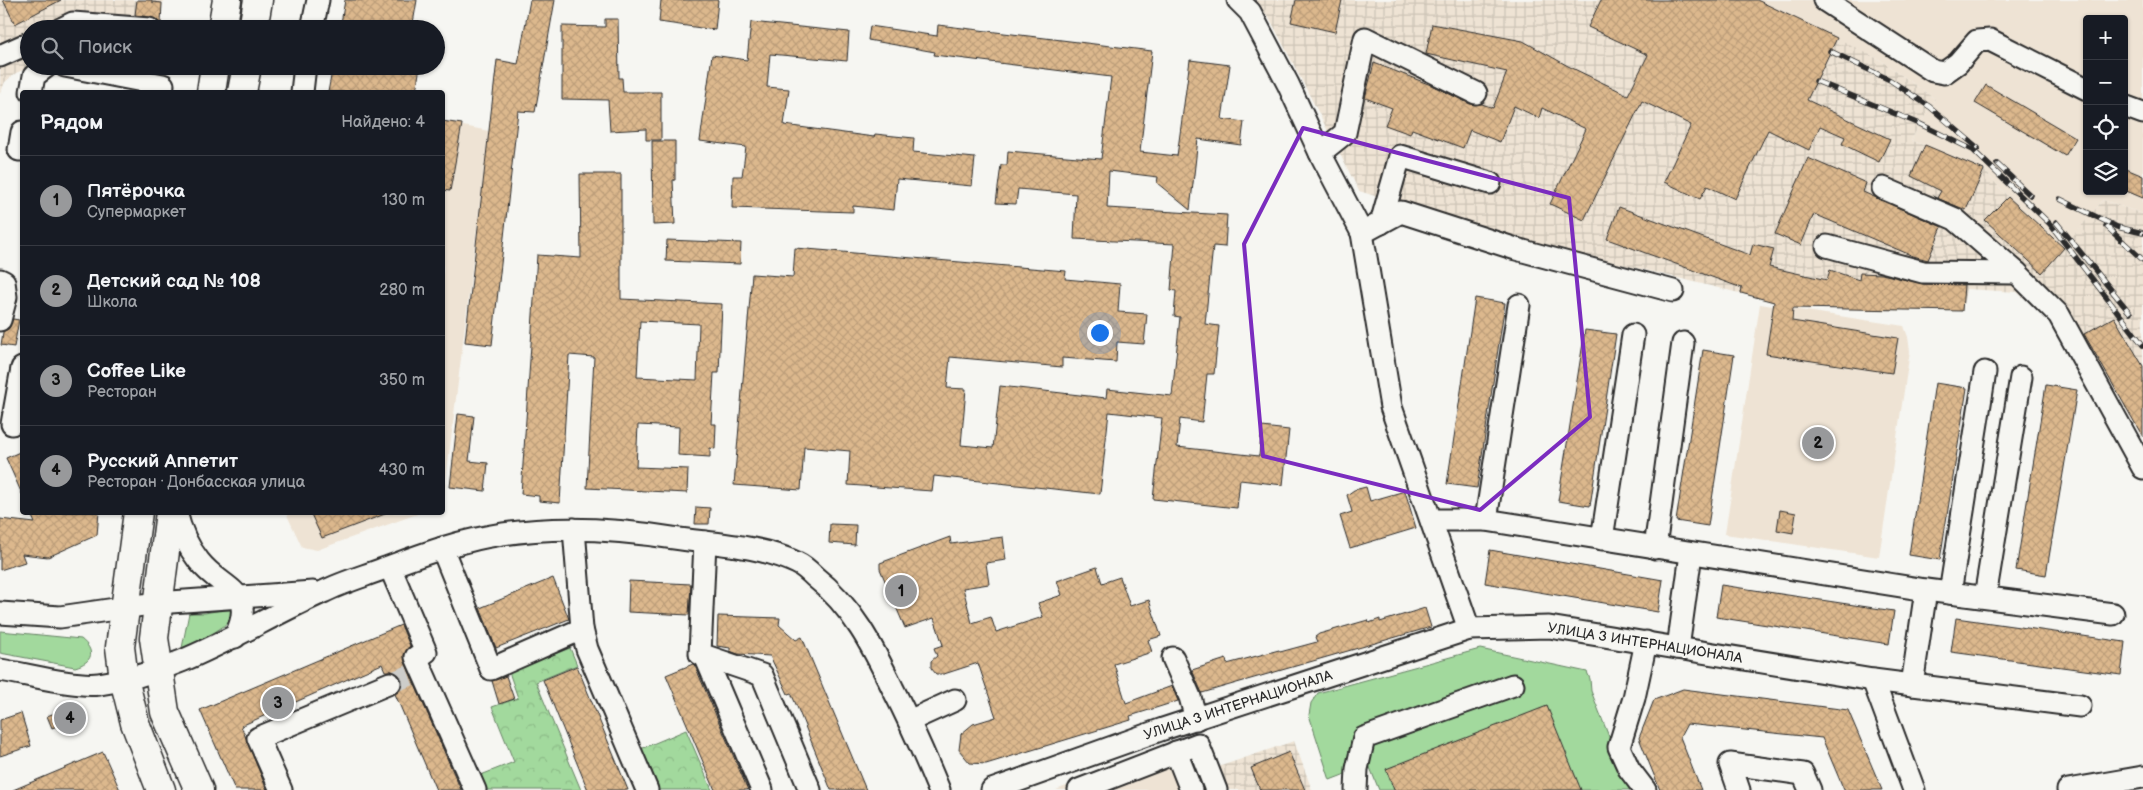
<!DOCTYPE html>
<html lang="ru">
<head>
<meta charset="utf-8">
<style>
  body { margin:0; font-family:"Balsamiq Sans",sans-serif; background:#242831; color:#f1f3f6 }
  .controls { position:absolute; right:15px; top:15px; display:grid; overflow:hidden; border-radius:5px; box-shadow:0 1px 4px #0004 }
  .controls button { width:45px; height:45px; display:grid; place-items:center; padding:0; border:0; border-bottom:1px solid #363941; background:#171b24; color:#f1f3f6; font:25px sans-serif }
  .you { position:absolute; left:1099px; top:332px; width:18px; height:18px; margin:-12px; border:4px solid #fff; border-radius:50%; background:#1a73e8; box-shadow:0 0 0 8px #1a73e833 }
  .badge { display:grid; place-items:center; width:32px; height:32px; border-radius:50%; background:#98999b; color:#111; font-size:16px; font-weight:700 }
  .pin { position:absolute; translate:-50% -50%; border:2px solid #fff; box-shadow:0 1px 5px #0006 }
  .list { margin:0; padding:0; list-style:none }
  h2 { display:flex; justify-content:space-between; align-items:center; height:65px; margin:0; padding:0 20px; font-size:21px }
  h2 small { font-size:16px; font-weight:400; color:#9ea1a6 }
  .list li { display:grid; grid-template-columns:32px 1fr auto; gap:15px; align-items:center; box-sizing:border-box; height:90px; padding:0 20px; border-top:1px solid #363941 }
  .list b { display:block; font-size:19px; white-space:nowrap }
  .list p { margin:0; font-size:16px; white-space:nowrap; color:#9ea1a6 }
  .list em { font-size:16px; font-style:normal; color:#9ea1a6 }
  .icon { flex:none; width:28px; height:28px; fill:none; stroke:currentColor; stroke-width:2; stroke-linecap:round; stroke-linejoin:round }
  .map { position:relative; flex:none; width:2143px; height:790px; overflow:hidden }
  .search { position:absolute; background:#171b24; box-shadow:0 1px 4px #0004; left:20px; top:20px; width:425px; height:55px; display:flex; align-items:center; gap:12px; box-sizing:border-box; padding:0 18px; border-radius:28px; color:#9ea1a6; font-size:19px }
  .panel { position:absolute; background:#171b24; box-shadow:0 1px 4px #0004; left:20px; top:90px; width:425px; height:425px; border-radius:5px }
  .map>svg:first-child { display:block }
</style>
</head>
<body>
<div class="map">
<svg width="2143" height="790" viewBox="0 0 2143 790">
  <defs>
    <pattern id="industrial-grid" width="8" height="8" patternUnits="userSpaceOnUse" patternTransform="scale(1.25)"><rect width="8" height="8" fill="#eee3d4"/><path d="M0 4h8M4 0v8" fill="none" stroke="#ccc3b6"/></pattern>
    <pattern id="forest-crowns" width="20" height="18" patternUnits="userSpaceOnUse" patternTransform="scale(1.25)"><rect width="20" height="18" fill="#a2d99d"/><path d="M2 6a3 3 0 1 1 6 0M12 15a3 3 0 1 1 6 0" fill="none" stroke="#8cba87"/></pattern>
    <pattern id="building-cross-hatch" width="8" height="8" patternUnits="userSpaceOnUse" patternTransform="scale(1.25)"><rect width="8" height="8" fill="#dcb88d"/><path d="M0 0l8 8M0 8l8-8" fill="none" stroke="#bd9e7a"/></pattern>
  </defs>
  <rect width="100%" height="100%" fill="#f6f6f2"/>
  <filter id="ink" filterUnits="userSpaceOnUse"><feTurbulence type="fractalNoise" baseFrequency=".02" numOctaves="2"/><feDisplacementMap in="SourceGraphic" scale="10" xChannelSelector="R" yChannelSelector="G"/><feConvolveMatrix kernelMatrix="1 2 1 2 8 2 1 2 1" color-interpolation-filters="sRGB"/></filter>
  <g filter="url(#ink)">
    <g fill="#eee3d4" fill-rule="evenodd">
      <path d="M 1755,0 L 2143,0 L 2143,214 L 2103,200 L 2064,248 L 2008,197 L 1984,170 L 1911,140 L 1935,99 L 1880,60 ZM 2087,19 L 2124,19 L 2124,191 L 2087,191 Z"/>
      <polygon points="443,122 489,131 443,504"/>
      <polygon points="1760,304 1904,326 1908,337 1910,351 1879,557 1725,534"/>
      <polygon points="286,513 420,513 317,550 302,547"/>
      <polygon points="1204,732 1227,790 1056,790"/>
    </g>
    <g fill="url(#industrial-grid)">
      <polygon points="0,0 163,0 160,29 29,29 29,66 33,66 16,73 5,82 0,94"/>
      <polygon points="1254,0 1757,0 1837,38 1880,60 1935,99 1911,140 1984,170 2008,197 2063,248 2103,200 2143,214 2143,439 2069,310 2040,311 2017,292 1966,289 1962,311 1866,310 1825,301 1768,300 1505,236 1359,191 1270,19"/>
      <polygon points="1294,741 1312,790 1227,790 1218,767"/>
    </g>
    <g fill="#a2d99d" stroke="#668264">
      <polygon points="232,608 230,622 201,641 182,648 189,613 205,613"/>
      <path d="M 0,631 L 81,639 C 96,651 93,662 75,667 L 0,653 Z"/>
      <polygon points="1480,649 1587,672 1590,679 1591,691 1630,790 1379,790 1369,765 1330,780 1309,715 1311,703 1318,693"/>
    </g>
    <g fill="url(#forest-crowns)" stroke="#668264">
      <polygon points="570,648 577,665 536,682 581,790 482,790 476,777 514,762 492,707 518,698 509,672"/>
      <polygon points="686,730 712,790 652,790 636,751"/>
    </g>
    <g fill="url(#building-cross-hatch)" stroke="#2b2b2b" fill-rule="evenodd">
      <polygon points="3,0 61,0 15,24"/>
      <polygon points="137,0 152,0 152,2 162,3 161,23 150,17 135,15"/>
      <polygon points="345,0 417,0 412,29 340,29"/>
      <polygon points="530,0 555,0 535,112 518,111 492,345 465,342 497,60 518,64"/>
      <polygon points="661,0 718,0 715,30 659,22"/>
      <polygon points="1296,0 1342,0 1335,32 1291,22"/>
      <polygon points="1601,0 1757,0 1837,38 1807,100 1890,139 1879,162 1842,144 1845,137 1820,126 1809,150 1768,130 1735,199 1707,186 1700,199 1664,182 1691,125 1642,101 1584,220 1550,204 1586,129 1542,108 1539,118 1514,106 1500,142 1470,130 1463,148 1412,129 1410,134 1385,125 1392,108 1365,98 1374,63 1431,85 1470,104 1482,104 1493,108 1507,72 1426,54 1432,24 1523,41 1568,66 1628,95 1648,55 1588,27"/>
      <polygon points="605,19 618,19 619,78 622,78 623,92 661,92 661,140 646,140 646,129 610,131 608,100 562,99 562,26 605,27"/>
      <polygon points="751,22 849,32 847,61 770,54 767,87 789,89 784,125 874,137 875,134 914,138 913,152 975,158 972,186 897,179 894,210 853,206 853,212 732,208 733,176 742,176 746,147 700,141 712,55 747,60"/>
      <polygon points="938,25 1152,51 1140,152 1177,156 1190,60 1230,65 1222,119 1244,122 1241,145 1198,139 1190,210 1157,183 1158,177 1109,171 1107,208 1227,215 1225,247 1213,246 1205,324 1219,326 1214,374 1207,374 1202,422 1180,419 1177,447 1259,456 1262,427 1289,430 1283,485 1240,480 1237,508 1153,499 1162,418 1109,412 1100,494 934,476 932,491 848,485 850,451 804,447 801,490 734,485 752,274 793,277 795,248 1066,271 1065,279 1120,284 1118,312 1147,314 1144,344 1117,342 1116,362 1062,358 1062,367 950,357 947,388 966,389 961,445 993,448 1000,386 1106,398 1107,389 1172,396 1180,317 1174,316 1176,291 1171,290 1175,244 1074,239 1076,194 1018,189 1016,204 996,203 1001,165 1007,165 1008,151 1101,159 1111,77 934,55 935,52 868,40 870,26 937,36"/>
      <polygon points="333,66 420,66 416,92 328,92"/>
      <polygon points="1986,85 2076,138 2065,156 1975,103"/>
      <polygon points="442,121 462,124 450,191 442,190"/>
      <polygon points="652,141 675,141 675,180 673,180 675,224 653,225"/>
      <polygon points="1925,145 1984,170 1966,210 1937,198 1941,191 1911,176"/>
      <polygon points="1808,158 1866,183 1863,192 1942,227 1928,260 1913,256 1814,214 1801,245 1775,234"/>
      <polygon points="2124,168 2143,176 2143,198 2124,190"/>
      <path d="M 580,174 L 621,174 L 621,299 L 722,304 L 719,373 L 714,373 L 711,424 L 716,424 L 715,449 L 710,448 L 710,457 L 678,455 L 679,427 L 638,425 L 636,467 L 688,469 L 687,493 L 587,488 L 594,357 L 569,355 L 560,503 L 539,501 L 539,496 L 521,494 L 537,255 L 581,258 ZM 640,321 L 699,324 L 697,380 L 637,377 Z"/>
      <polygon points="2008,197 2064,248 2042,273 1985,220"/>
      <polygon points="1619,207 1750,255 1753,244 1774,249 1769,267 1827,280 1830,270 1859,280 1860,273 1882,274 1923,284 1964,285 1962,311 1793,308 1792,321 1898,338 1892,373 1766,354 1774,302 1741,293 1742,288 1607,239"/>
      <polygon points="667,240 741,243 740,264 666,261"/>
      <polygon points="1475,298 1505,303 1477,488 1447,484"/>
      <polygon points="2114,317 2143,366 2143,437 2084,334"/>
      <polygon points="13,319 19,320 14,347 1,345 3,332 9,328"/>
      <polygon points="1585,330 1616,334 1590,506 1558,501"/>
      <polygon points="1703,350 1734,355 1708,526 1676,521"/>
      <polygon points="1935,383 1967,388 1940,560 1909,555"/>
      <polygon points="2046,385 2077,390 2046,575 2016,570"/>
      <polygon points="458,414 474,416 469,461 488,463 485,491 450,487"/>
      <polygon points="22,451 22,494 6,458"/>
      <polygon points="1366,487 1370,501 1405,491 1416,528 1350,548 1340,516 1352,512 1347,495 1354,490"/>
      <polygon points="696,507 710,508 709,524 695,524"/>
      <polygon points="1780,510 1796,513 1793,533 1777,530"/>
      <polygon points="30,512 99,512 97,535 48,557 22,554 25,562 0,570 0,519 35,523"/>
      <polygon points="310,512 384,512 385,514 322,538"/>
      <polygon points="830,524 856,525 855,545 829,543"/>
      <polygon points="950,537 951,544 1003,537 1006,560 986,563 989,584 963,588 972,623 991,617 996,632 1043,617 1038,603 1062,595 1057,581 1097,567 1102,583 1120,577 1130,606 1149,600 1161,636 1148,640 1152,652 1114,664 1126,703 1172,686 1178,701 1130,716 1131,720 986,764 970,763 959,750 961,734 973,724 996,717 978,663 944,674 936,674 931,668 931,661 937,656 934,648 943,645 934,618 905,628 880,569 880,563"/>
      <polygon points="1490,550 1663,580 1658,612 1485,583"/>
      <polygon points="553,578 569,619 496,648 480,608"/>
      <polygon points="629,581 691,584 689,615 628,612"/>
      <polygon points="1721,585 1894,611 1889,644 1716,617"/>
      <polygon points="1425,608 1431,627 1202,693 1192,670 1226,659 1227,664 1279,650 1280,652 1317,642 1315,637 1319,634 1368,620 1369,623 1380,619 1380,622"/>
      <polygon points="718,616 780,618 779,625 796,640 802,637 866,790 831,790 798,709 791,693 788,694 770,656 738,654 730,651 730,648 717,646"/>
      <polygon points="1956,618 2125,642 2121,675 1951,652"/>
      <polygon points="401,625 410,646 404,655 405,662 461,790 436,790 395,694 402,685 401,678 392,671 385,671 382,664 241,726 267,790 235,790 200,710"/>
      <polygon points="693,664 695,666 748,790 715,790 666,675"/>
      <polygon points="577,666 628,790 588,790 543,680"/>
      <polygon points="506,676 514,699 499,704 492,681"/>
      <polygon points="1683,689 1848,710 1882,790 1844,790 1822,738 1687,724 1680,737 1701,790 1660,790 1639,738 1654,700"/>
      <polygon points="1547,706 1581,790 1394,790 1386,769"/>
      <polygon points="60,711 65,723 52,728 47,716"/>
      <polygon points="21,713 31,746 0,756 0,720"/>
      <polygon points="103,752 120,790 13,790"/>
      <polygon points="1289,752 1305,790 1260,790 1251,768"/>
    </g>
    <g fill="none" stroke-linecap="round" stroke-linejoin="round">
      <polyline stroke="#cdcdca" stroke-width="21" stroke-dasharray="21 11" stroke-linecap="butt" points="390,683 419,672"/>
      <defs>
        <g id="minor">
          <polyline points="1238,0 1250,12 1288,84 1320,153 1362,233 1391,407 1469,629"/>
          <polyline points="1824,0 1933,71 1944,73 1958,63 1977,41 1990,40 2087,89"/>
          <polyline points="61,29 73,23 149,29"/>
          <polyline points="312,29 318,0"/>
          <polyline points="0,56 29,43"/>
          <polyline points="65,66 163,85"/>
          <polyline points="31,92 34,76 47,66"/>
          <polyline points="302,92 305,66"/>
          <polyline points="2124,106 2143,113"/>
          <polyline points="22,132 19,150 22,150"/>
          <polyline points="1320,153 1345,133 1365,38 1476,93"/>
          <polyline points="1883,188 1955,219 2017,273"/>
          <polyline points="1381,223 1400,156 1490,183"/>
          <polyline points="1362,233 1401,212 1516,249 1673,291"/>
          <polyline points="1827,246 1923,272 2017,273 2059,315 2143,468"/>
          <polyline points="0,280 4,282 6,297 0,320"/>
          <polyline points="12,424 22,368"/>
          <path d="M 176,512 C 180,529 188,547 199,561 C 222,591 258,589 235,637"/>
          <polyline points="1431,520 1486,520 1926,590 2113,614"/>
          <polyline points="1486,520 1519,305"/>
          <polyline points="574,529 582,629 587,649 647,790"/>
          <polyline points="1602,539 1633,335"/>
          <polyline points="705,542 700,654 762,675 810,790"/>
          <polyline points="442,548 491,669 582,629"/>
          <polyline points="1655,548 1683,343"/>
          <polyline points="390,567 426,652 416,657 475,790"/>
          <polyline points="1950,593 1985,372"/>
          <polyline points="1985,597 2021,377"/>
          <polyline points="0,613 60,617 157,603 313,592"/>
          <polyline points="1678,648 1691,554"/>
          <polyline points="705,656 762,790"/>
          <polyline points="1173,658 1190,697 1196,719"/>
          <path d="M 0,670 C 26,674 74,687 99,684 C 182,673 249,625 323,592 C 341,583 361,577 380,570 C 408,560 435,549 464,542 C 532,524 605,527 673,538 C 714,544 759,545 797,563 C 804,566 810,572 815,577 C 852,606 873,647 893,689 C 910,722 925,756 939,790"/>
          <polyline points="1873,680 1914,790"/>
          <polyline points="1912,685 1926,590"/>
          <polyline points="909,721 955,700"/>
          <polyline points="1176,752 1191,790"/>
          <polyline points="281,790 258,738 390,683"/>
          <polyline points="992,790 1163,729 1469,629 1549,627 1873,680 2080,706"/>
          <polyline points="1079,790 1198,744 1216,790"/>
          <polyline points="1356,790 1357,769 1364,738 1513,685"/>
          <polyline points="1645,790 1629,769 1619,747 1634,698 1646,642"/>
          <polyline points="1739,790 1730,764 1803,774 1810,790"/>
          <polyline points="2068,790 2143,777"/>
        </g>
        <g id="major">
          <polyline points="222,29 227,0"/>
          <polyline points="253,29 258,0"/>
          <polyline points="211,92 215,66"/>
          <polyline points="242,92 247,66"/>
          <polyline points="138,512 120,647 124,679 135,723 161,790"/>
          <polyline points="170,512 154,638 165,712 199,790"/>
        </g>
      </defs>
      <use href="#minor" stroke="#2b2b2b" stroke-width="25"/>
      <use href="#major" stroke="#2b2b2b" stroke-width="31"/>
      <use href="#minor" stroke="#f6f6f2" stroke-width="21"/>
      <use href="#major" stroke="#f6f6f2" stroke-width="28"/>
      <defs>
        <g id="rail">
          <polyline points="1830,51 1890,80 1930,107 1978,148"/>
          <polyline points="1816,81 1920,124 1973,150 2050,224 2143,345"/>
          <polyline points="1997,164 2030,195"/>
          <polyline points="2060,199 2117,227 2143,233"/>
          <polyline points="2056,222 2130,313"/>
          <polyline points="2106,226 2143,260"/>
        </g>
      </defs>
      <use href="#rail" stroke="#2b2b2b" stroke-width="5.5"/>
      <use href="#rail" stroke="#f6f6f2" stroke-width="4" stroke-dasharray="11" stroke-linecap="butt"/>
    </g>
  </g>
  <path fill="none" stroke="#7b2cbf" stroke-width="4" stroke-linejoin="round" d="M 1303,128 L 1569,198 L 1590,417 L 1480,510 L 1263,456 L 1244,244 Z"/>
  <g text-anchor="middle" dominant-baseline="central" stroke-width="4.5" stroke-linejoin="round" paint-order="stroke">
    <g font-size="14" fill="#2b2b2b" stroke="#f6f6f2">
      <text transform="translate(1645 643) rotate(9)">УЛИЦА 3 ИНТЕРНАЦИОНАЛА</text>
      <text transform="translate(1238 705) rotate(-18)">УЛИЦА 3 ИНТЕРНАЦИОНАЛА</text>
    </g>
  </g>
</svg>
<div class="controls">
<button>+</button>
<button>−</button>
<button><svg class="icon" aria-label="locate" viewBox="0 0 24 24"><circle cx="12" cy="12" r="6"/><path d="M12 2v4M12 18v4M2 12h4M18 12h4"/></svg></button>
<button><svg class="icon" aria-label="layers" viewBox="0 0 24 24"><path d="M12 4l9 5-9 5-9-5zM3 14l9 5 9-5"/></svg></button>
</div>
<div class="you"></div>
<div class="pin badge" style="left:901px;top:591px">1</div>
<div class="pin badge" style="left:1818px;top:443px">2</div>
<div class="pin badge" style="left:278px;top:703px">3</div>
<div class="pin badge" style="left:70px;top:718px">4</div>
<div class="search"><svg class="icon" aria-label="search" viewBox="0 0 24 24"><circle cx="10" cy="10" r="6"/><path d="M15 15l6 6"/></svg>Поиск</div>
<section class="panel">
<h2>Рядом<small>Найдено: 4</small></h2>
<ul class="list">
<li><span class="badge">1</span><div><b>Пятёрочка</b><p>Супермаркет</p></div><em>130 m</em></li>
<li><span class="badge">2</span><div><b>Детский сад № 108</b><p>Школа</p></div><em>280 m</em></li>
<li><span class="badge">3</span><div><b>Coffee Like</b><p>Ресторан</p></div><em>350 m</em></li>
<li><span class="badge">4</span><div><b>Русский Аппетит</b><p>Ресторан · Донбасская улица</p></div><em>430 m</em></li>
</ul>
</section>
</div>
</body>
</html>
